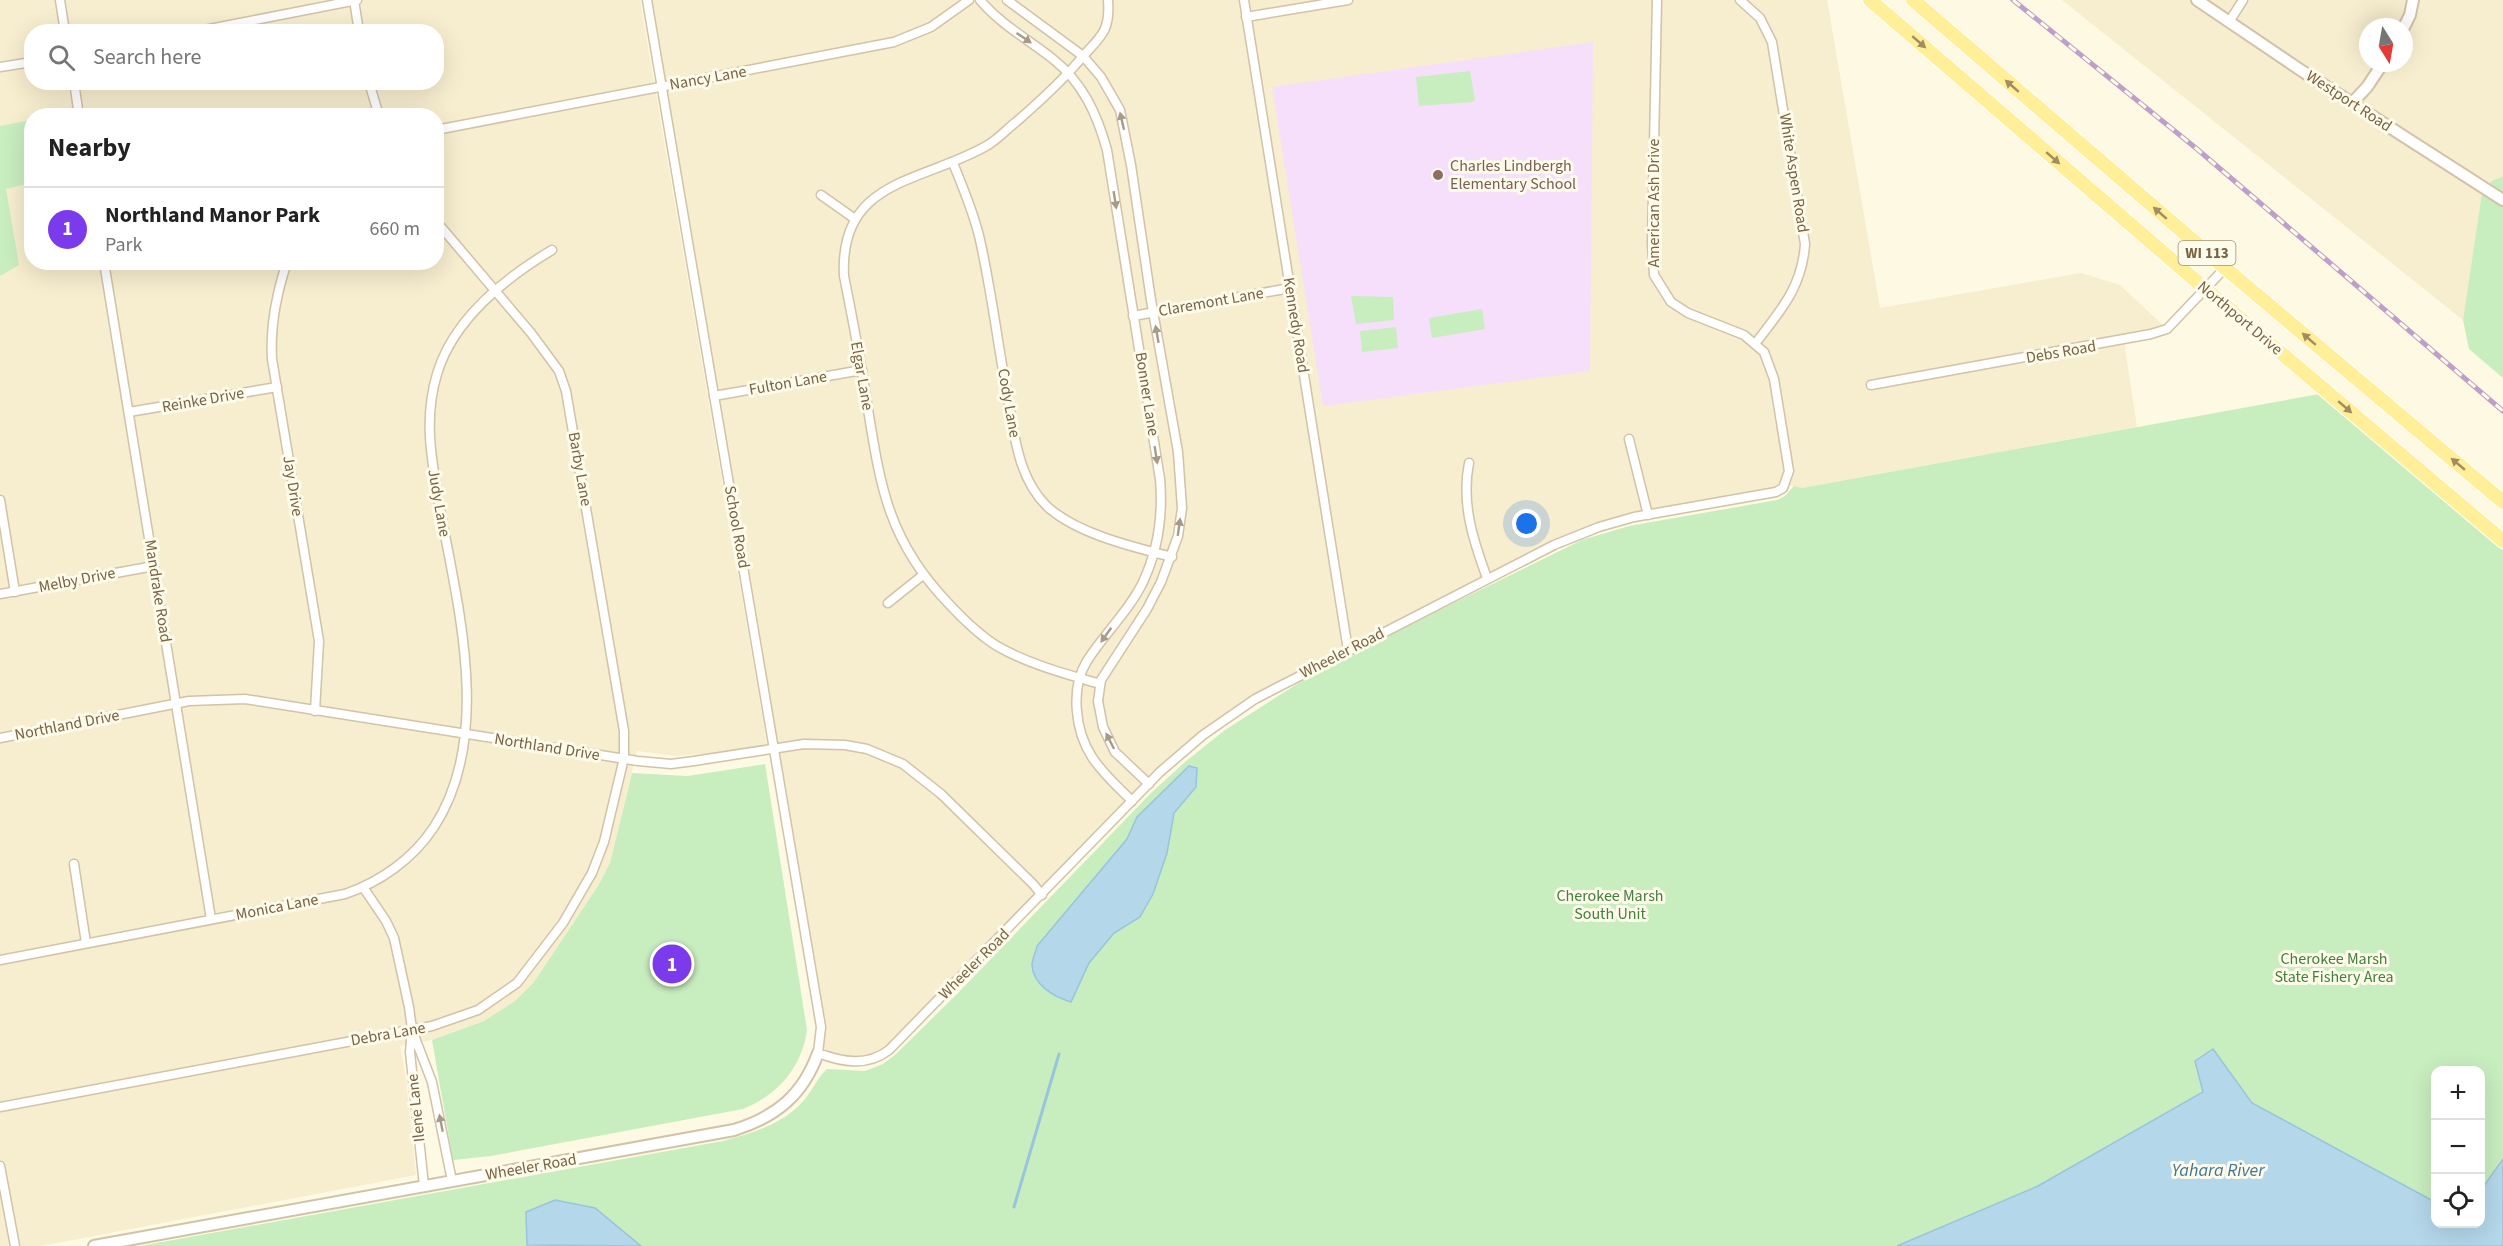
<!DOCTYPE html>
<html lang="en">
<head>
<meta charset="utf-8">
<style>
  body { margin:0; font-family:"Source Sans 3",sans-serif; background:#f2f2f2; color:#222 }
  .controls { position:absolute; right:18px; bottom:18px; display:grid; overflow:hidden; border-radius:12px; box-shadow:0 6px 24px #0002 }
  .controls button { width:54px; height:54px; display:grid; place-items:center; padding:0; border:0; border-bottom:2px solid #e0e0e0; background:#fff; color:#222; font:30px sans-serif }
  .compass { position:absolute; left:2359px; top:18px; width:54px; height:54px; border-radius:50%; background:#fff; box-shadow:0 6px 24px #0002; rotate:169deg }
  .you { position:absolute; left:1527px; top:524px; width:21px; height:21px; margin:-15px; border:4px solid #fff; border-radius:50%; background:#1a73e8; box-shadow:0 0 0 9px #1a73e833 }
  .badge { display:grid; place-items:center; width:39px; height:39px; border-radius:50%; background:#7c3aed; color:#fff; font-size:20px; font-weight:700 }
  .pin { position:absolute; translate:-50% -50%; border:3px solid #fff; box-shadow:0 2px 6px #0006 }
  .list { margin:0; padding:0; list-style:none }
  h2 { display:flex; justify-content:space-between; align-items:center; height:78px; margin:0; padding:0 24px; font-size:26px }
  h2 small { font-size:20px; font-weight:400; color:#767676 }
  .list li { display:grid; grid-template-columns:39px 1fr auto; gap:18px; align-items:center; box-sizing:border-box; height:84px; padding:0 24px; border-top:2px solid #e0e0e0 }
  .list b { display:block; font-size:22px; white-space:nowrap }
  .list p { margin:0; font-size:20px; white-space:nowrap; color:#767676 }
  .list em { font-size:20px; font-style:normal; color:#767676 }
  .icon { flex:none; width:33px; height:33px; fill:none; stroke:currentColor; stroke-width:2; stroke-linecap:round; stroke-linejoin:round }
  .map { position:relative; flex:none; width:2503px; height:1246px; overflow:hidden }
  .search { position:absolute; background:#fff; box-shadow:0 6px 24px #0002; left:24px; top:24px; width:420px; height:66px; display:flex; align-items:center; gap:15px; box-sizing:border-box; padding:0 21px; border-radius:24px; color:#767676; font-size:22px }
  .panel { position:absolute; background:#fff; box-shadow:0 6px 24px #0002; left:24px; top:108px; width:420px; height:162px; border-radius:24px }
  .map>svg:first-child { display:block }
</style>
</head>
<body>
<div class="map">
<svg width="2503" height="1246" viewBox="0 0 2503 1246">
  <rect width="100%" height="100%" fill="#fef9e2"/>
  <g fill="#f7edcf" fill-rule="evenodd">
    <path d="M 0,0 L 640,0 L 767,744 L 716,753 L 675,756 L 637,751 L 610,863 L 598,886 L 534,982 L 515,1001 L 484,1021 L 432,1040 L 400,1046 L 406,1080 L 416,1175 L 41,1246 L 0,1246 ZM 32,32 L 436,32 L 436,82 L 32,82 ZM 32,116 L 436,116 L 436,262 L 32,262 Z"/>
    <polygon points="647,0 1827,0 1880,308 2081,273 2120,285 2167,329 2124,341 2137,427 1802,488 1786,485 1783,488 1599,527 1286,682 1175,758 961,978 873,1060 818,1053 820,1042"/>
    <path d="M 2062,0 L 2503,0 L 2503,176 L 2492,181 L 2482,193 L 2463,320 ZM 2368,27 L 2404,27 L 2404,63 L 2368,63 Z"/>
  </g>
  <polygon fill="#f6dffb" points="1593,42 1590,371 1323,406 1272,87"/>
  <g fill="#c8edbf" fill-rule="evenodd">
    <polygon points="1470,71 1475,100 1473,102 1419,106 1416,77"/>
    <polygon points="31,120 31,183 6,189 19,265 0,276 0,126"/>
    <polygon points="2503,176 2503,378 2469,349 2463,320 2482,193 2492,181"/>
    <polygon points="1351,296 1393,297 1394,320 1356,324"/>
    <polygon points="1482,309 1485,329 1432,338 1429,318"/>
    <polygon points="1396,327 1398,348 1362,352 1360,331"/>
    <path d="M 2319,394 L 2503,550 L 2503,1159 L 2481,1190 L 2480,1070 L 2436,1070 L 2435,1202 L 2252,1103 L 2213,1049 L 2195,1061 L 2203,1092 L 2038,1186 L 1897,1246 L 641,1246 L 595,1208 L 527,1245 L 530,1246 L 140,1246 L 723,1141 C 753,1133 784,1124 805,1099 C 813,1089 818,1077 827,1069 L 865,1071 L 883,1064 L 895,1055 L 957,994 L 1151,793 L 1185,762 L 1225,730 L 1327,665 L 1582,540 L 1629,526 L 1777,500 L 1785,496 L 1794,486 L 1802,488 ZM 1189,766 L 1196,787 L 1174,813 L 1167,853 L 1140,917 L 1114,933 L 1089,963 L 1071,1002 L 1060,920 L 1127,839 L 1137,817 Z"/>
    <path d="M 765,764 L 807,1030 C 802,1067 778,1095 743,1109 L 491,1156 L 453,1160 L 432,1040 L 484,1021 L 515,1001 L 534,982 L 598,886 L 610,863 L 632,773 L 688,776 Z"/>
  </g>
  <g fill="#b4d7ea" stroke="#99c4dd" stroke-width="1.5">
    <path d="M 1189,766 L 1197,768 L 1196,787 L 1174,813 L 1167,853 L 1153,894 L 1140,917 L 1114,933 L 1089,963 L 1071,1002 C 1054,997 1033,985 1032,965 C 1032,959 1036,952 1037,946 L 1127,839 L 1137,817 Z"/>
    <polygon points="2213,1049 2252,1103 2435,1202 2436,1224 2480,1224 2481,1190 2503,1159 2503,1246 1897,1246 2038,1186 2203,1092 2195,1061"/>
    <polygon points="555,1200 595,1208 641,1246 527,1245 526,1212"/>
  </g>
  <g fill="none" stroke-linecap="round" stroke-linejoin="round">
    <polyline stroke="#99c4dd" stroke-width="3" points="1014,1207 1059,1054"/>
    <defs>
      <g id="minor">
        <polyline points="60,0 65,32"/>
        <polyline points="354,0 359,32"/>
        <path d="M 647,0 L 821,1027 L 818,1053 C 842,1062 867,1067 889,1050 L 1160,772 L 1203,735 L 1255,699 L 1554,545 L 1599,527 L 1634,517 L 1776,492 L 1783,488 L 1789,471 L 1774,379 L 1764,352 L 1744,335 L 1688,313 L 1671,302 L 1654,275 L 1652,243 L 1657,0"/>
        <path d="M 980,0 C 1001,25 1028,39 1053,59 C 1083,83 1097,114 1107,150 L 1160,479 C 1163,514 1158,550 1143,582 C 1129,611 1104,634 1087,661 C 1070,688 1075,731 1092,757 C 1103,774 1118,787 1132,801"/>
        <polyline points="1007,0 1083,56 1101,77 1120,110 1131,165 1151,300 1178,452 1182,508 1178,536 1161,582 1147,609 1101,680 1098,701 1103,727 1115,752 1149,784"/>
        <polyline points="1244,0 1348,650"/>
        <path d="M 1740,0 L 1760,18 L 1772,42 L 1805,244 C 1802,288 1780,311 1755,344"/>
        <polyline points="1246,17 1348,0"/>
        <polyline points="2229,22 2243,0"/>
        <polyline points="194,32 357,0"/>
        <polyline points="0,67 32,62"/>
        <polyline points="74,82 79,116"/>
        <polyline points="369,82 379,116"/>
        <polyline points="436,130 894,42 931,27 969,0"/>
        <path d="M 953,163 C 963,188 974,213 980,240 C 991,289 997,338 1006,388 C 1014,429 1016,479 1050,509 C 1081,535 1134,547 1172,557"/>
        <polyline points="821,195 855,219"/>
        <polyline points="104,262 211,919"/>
        <path d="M 287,262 C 276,295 270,325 272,359 L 319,641 L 315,711"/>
        <polyline points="1133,316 1290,288"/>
        <polyline points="1871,385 2151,334 2167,329 2225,268"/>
        <polyline points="714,396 862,370"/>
        <polyline points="129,412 277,387"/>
        <polyline points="1629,439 1648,515"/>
        <path d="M 1469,463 C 1461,503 1473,540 1487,578"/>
        <polyline points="0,500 15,592"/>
        <polyline points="0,594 154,566"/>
        <polyline points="888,603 923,575"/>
        <path d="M 1100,684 C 1066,674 1028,664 997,646 C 979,635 963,619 949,604 C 886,539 880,483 866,397 C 860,357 852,316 844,276 C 839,178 923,183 988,145 C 998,139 1007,129 1016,122 C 1038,103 1059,84 1078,62 C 1098,38 1111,34 1108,0"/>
        <polyline points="0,738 189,701 245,699 638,761 671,764 694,761 804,744 845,745 867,749 903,764 941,794 1033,884 1042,895"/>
        <polyline points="74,864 86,943"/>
        <polyline points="363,887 386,921 394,938 409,1007 412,1029 410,1052 424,1186"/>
        <path d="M 0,960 L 345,894 C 380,882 413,859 434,827 C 493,737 458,607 440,509 C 432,462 423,420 437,374 C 453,320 505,278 552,250"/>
        <polyline points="412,1030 432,1082 452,1181"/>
        <polyline points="0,1107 432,1026 478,1010 517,983 563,923 592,873 604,842 624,758 624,731 566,391 559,371 531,333 436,221"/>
        <polyline points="0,1166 15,1246"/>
      </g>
      <g id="tertiary">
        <polyline points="2197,0 2302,71 2503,200"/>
        <polyline points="2404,27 2410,15 2413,0"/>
        <polyline points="2352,103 2367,87 2383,63"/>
        <path d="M 94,1246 L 734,1130 C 776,1117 803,1095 818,1053"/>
      </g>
      <g id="primary">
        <polyline points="1870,0 2195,280 2503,541"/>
        <polyline points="1913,0 2225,268 2503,502"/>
      </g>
    </defs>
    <use href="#minor" stroke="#d1c2a8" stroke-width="11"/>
    <use href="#tertiary" stroke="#d1c2a8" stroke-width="14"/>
    <use href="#primary" stroke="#fff" stroke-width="16"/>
    <use href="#minor" stroke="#fff" stroke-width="8"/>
    <use href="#tertiary" stroke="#fff" stroke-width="10"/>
    <use href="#primary" stroke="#ffef98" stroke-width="14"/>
    <defs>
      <polyline id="rail" points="2013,0 2197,149 2503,411"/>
    </defs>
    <use href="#rail" stroke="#bf9fc9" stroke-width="5"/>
    <use href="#rail" stroke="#fffbea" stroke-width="3" stroke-dasharray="9" stroke-linecap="butt"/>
  </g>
  <defs><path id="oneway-solid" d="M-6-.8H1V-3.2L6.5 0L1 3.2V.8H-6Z" transform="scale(1.5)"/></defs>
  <g fill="#a89a87">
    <use href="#oneway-solid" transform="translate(1024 38) rotate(34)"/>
    <use href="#oneway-solid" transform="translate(1122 121) rotate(-103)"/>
    <use href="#oneway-solid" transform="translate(1115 200) rotate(81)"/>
    <use href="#oneway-solid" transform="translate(1157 334) rotate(-100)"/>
    <use href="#oneway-solid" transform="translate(1156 455) rotate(81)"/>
    <use href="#oneway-solid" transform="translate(1179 527) rotate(-82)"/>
    <use href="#oneway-solid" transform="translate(1106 635) rotate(126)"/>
    <use href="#oneway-solid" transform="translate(1110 741) rotate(-117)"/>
    <use href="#oneway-solid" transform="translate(441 1123) rotate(-101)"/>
  </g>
  <g fill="#a18d5f">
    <use href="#oneway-solid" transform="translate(1919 42) rotate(41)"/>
    <use href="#oneway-solid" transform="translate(2012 86) rotate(-139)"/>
    <use href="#oneway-solid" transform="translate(2053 158) rotate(41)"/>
    <use href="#oneway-solid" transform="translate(2160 213) rotate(-139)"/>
    <use href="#oneway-solid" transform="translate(2309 339) rotate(-139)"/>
    <use href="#oneway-solid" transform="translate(2345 407) rotate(41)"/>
    <use href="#oneway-solid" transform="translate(2458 464) rotate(-140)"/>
  </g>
  <circle fill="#8d6e63" stroke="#fffbea" stroke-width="2" cx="1438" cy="175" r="6"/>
  <g text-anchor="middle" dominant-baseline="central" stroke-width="6" stroke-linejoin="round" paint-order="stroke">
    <rect fill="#fffbea" stroke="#a19177" stroke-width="1.5" x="2178.5" y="241" width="57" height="24" rx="4.5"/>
    <g font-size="15" font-weight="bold" fill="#796346">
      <text x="2207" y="253">WI 113</text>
    </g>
    <g font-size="16" fill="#796346" stroke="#fffbea">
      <text transform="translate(708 78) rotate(-10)">Nancy Lane</text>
      <text transform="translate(2349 101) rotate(33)">Westport Road</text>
      <text transform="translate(1794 173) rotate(81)">White Aspen Road</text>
      <text transform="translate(1654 203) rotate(-90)">American Ash Drive</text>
      <text transform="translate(1211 302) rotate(-10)">Claremont Lane</text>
      <text transform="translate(2240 318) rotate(40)">Northport Drive</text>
      <text transform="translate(1296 325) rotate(81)">Kennedy Road</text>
      <text transform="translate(2061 352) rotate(-10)">Debs Road</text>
      <text transform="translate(862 376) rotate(80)">Elgar Lane</text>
      <text transform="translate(788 383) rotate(-10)">Fulton Lane</text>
      <text transform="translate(1147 394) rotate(81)">Bonner Lane</text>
      <text transform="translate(203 400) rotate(-10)">Reinke Drive</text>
      <text transform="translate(1009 403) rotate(80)">Cody Lane</text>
      <text transform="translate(580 469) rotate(80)">Barby Lane</text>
      <text transform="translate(293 486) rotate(81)">Jay Drive</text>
      <text transform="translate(439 503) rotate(80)">Judy Lane</text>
      <text transform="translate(737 527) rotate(80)">School Road</text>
      <text transform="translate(77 580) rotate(-11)">Melby Drive</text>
      <text transform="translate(158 591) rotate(81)">Mandrake Road</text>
      <text transform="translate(1342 653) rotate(-27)">Wheeler Road</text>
      <text transform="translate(67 725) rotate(-11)">Northland Drive</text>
      <text transform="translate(547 747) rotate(9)">Northland Drive</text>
      <text transform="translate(277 907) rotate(-11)">Monica Lane</text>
      <text transform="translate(974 964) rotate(-45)">Wheeler Road</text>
      <text transform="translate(388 1034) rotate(-10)">Debra Lane</text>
      <text transform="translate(416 1108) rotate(-96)">Ilene Lane</text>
      <text transform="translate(531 1167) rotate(-10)">Wheeler Road</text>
    </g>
    <g font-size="16" fill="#785e54" stroke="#fffbea" text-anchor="start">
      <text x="1450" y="166">Charles Lindbergh<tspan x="1450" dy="18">Elementary School</tspan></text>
    </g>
    <g font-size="16" fill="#42803c" stroke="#fffbea">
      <text x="1610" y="896">Cherokee Marsh<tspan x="1610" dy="18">South Unit</tspan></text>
      <text x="2334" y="959">Cherokee Marsh<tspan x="2334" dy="18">State Fishery Area</tspan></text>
    </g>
    <g font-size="18" font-style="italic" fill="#3f7596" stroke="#fffbea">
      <text x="2218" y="1170">Yahara River</text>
    </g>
  </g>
</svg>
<div class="controls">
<button>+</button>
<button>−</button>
<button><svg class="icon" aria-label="locate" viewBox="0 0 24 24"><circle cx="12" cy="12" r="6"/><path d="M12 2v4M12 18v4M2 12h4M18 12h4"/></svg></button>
</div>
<svg class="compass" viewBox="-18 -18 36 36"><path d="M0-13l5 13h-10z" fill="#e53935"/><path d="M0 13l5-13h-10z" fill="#767676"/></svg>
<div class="you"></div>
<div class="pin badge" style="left:672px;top:964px">1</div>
<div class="search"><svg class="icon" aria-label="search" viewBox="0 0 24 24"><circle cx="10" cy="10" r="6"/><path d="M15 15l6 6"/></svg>Search here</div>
<section class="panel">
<h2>Nearby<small></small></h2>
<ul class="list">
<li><span class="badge">1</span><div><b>Northland Manor Park</b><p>Park</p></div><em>660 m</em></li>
</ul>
</section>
</div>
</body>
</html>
